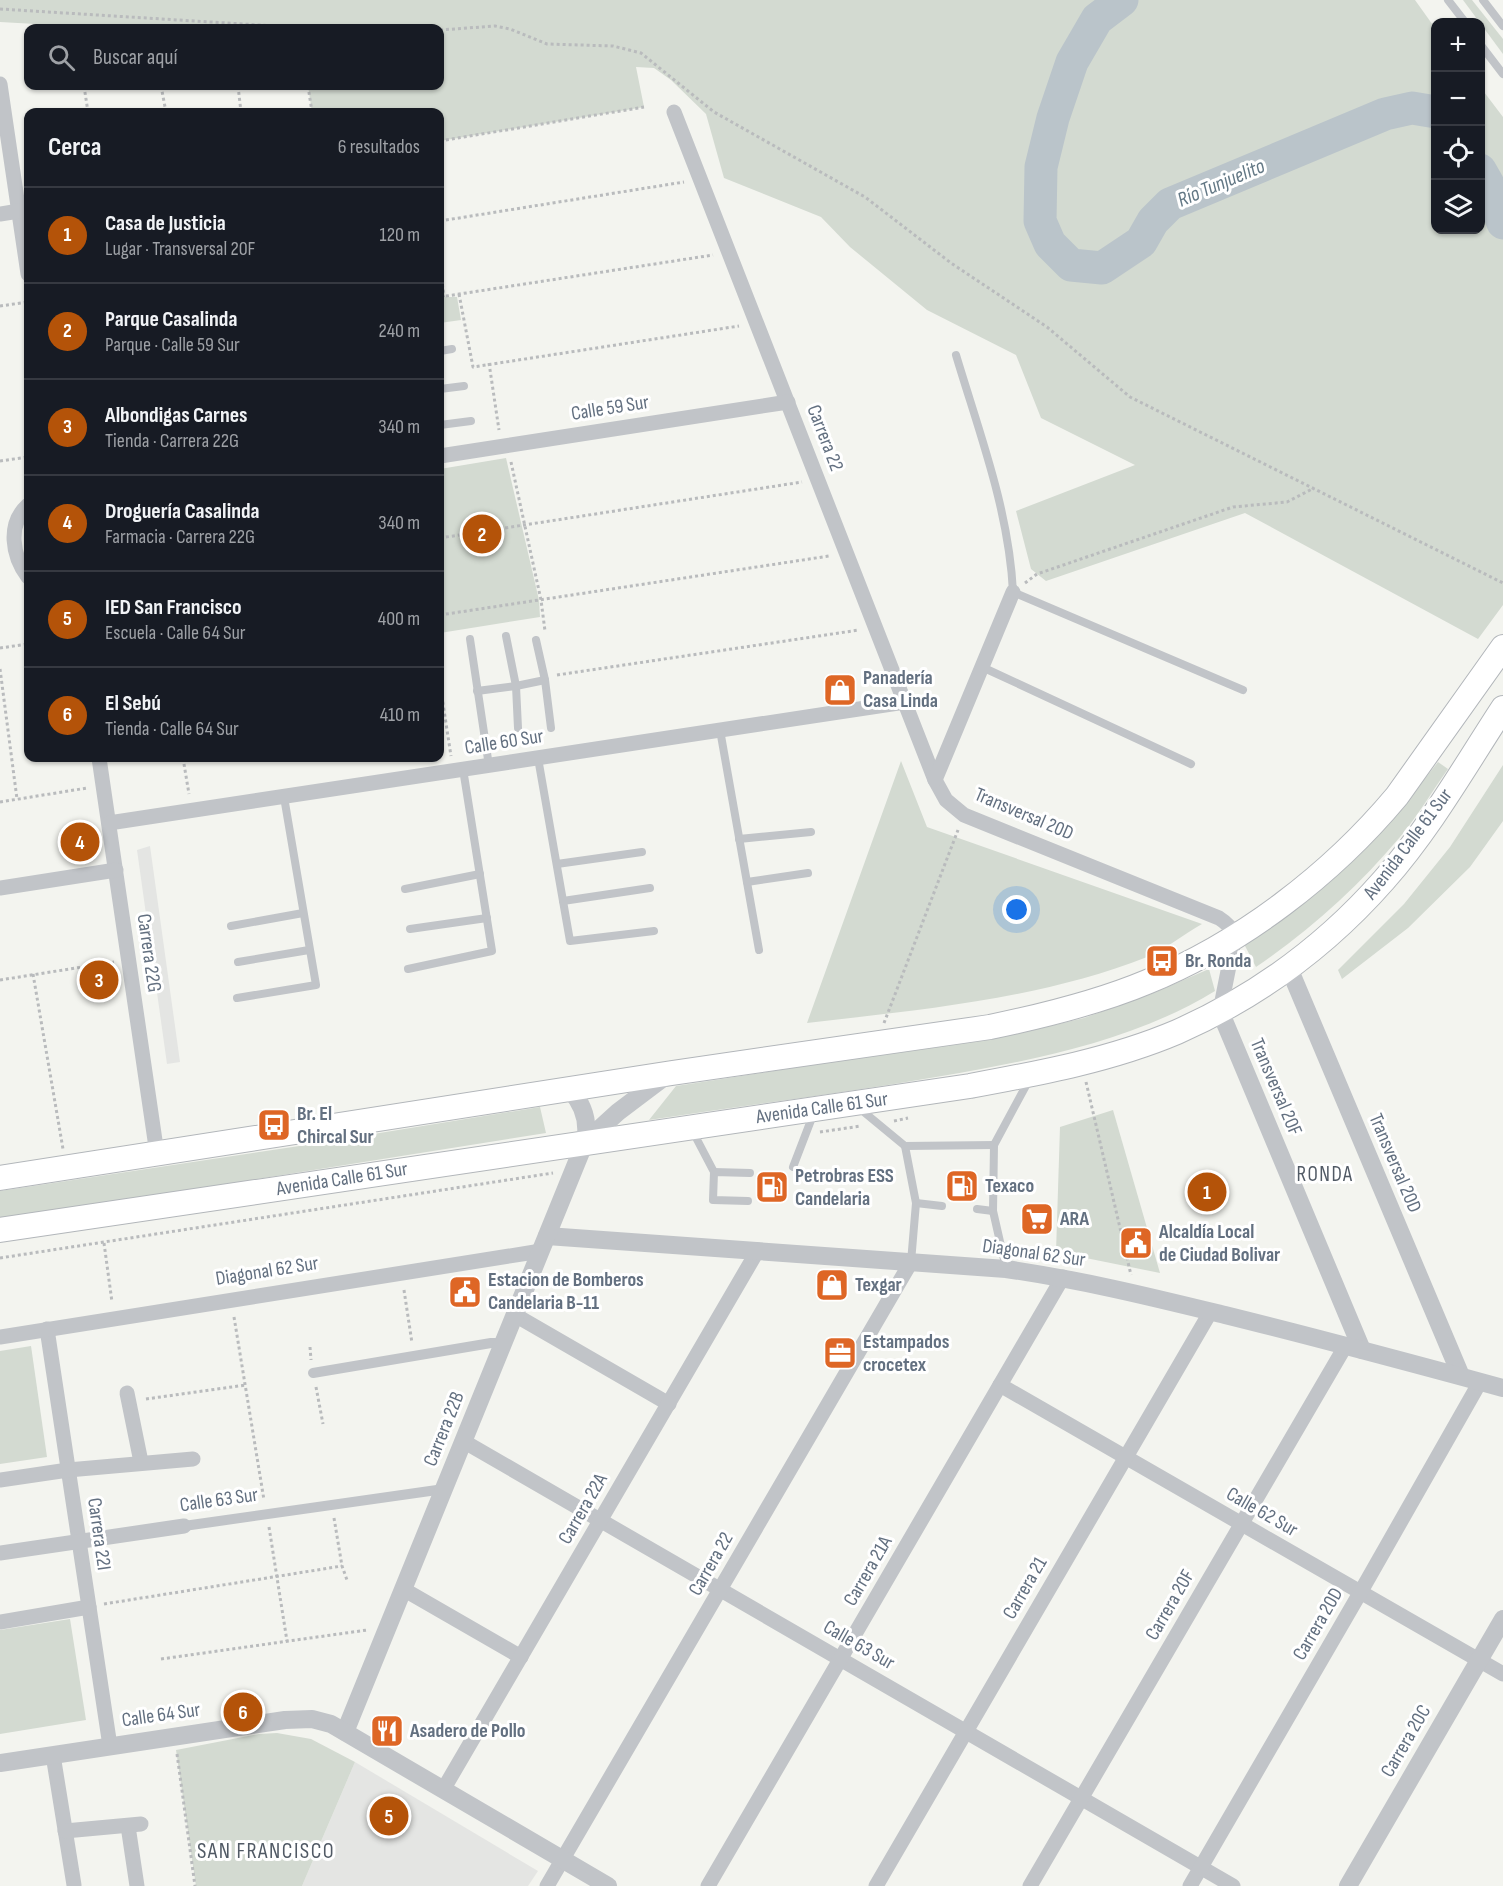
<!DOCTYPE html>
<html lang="es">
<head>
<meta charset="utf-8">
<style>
  body { margin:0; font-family:"Sofia Sans Condensed",sans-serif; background:#20242c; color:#f1f3f6 }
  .controls { position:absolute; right:18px; top:18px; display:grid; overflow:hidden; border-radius:12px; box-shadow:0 2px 4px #0004 }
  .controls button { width:54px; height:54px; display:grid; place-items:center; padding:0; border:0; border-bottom:2px solid #363941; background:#171b24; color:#f1f3f6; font:30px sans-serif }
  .you { position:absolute; left:1017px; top:910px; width:21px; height:21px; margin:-15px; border:4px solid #fff; border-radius:50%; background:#1a73e8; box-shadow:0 0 0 9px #1a73e833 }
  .badge { display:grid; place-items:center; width:39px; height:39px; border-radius:50%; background:#b45309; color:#fff; font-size:20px; font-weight:700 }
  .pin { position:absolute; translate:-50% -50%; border:3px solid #fff; box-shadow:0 2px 6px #0006 }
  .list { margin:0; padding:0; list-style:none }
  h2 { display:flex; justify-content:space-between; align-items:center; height:78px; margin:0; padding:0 24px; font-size:26px }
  h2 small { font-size:20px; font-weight:400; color:#9ea1a6 }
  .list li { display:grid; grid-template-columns:39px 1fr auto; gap:18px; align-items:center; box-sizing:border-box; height:96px; padding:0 24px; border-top:2px solid #363941 }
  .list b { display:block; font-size:22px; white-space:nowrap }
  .list p { margin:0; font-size:20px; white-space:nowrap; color:#9ea1a6 }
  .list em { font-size:20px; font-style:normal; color:#9ea1a6 }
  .icon { flex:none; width:33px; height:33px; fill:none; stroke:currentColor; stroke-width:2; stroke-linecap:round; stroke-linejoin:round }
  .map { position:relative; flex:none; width:1503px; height:1886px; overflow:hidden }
  .search { position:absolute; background:#171b24; box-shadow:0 2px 4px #0004; left:24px; top:24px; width:420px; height:66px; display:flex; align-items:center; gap:15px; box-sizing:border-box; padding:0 21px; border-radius:12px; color:#9ea1a6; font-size:22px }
  .panel { position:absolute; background:#171b24; box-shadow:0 2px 4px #0004; left:24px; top:108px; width:420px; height:654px; border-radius:12px }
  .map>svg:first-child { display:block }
</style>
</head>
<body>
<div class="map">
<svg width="1503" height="1886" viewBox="0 0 1503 1886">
  <rect width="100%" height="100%" fill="#f3f4ef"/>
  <g fill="#e4e5e3">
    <polygon points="150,846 180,1062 167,1064 137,850"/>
    <polygon points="355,1762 538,1871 528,1886 302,1886"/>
  </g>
  <g fill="#d3dad1">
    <polygon points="0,0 1415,0 1435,28 1436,230 1480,230 1481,88 1503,117 1503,605 1478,639 1245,513 1046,581 1031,569 1016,511 1135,465 1041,418 1016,355 927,310 850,247 821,217 724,178 706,114 671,80 654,68 636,67 644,107 440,141 440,112 312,112 308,86 440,86 440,28 107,28 0,22"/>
    <polygon points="1463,0 1472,0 1503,39 1503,54"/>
    <polygon points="440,261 445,297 457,297 461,320 440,323"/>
    <polygon points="506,458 539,600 540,617 440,633 440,469"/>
    <path d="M 901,761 L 927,827 L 1202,924 C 1184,934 1166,949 1147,957 C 1041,999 919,1010 807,1023 Z"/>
    <path d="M 1438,762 L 1448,769 C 1432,791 1418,816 1400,837 C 1358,887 1310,930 1256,967 L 1244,944 C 1274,925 1303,905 1330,882 C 1371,847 1405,804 1438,762 Z"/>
    <polygon points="1503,765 1503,821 1470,867 1408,928 1342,979 1338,970 1404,904 1450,847"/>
    <path d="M 1209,969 L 1215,991 C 1133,1041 1035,1060 942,1076 C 845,1093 747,1105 649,1120 L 676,1086 L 1025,1032 L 1084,1018 L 1151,994 Z"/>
    <polygon points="540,1107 546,1133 0,1220 0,1191 306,1145"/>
    <polygon points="1113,1110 1160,1273 1056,1252 1060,1127"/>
    <polygon points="31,1346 47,1457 0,1464 0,1351"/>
    <polygon points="70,1619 86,1720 0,1734 0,1630"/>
    <polygon points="277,1733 311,1739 355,1762 302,1886 196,1886 176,1750 259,1734"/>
  </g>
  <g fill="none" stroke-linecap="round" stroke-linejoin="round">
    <g stroke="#bac4ca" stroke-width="33">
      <polyline points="1122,0 1097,19 1072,62 1053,118 1041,167 1040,221 1050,244 1071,265 1102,268 1141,242 1153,221 1170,204 1385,114 1412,108 1436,112"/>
      <polyline points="1480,170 1488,184 1503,223"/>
    </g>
    <defs>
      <g id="primary">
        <path d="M 0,1178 L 672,1073 L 990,1027 C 1043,1016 1097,1003 1147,982 C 1242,943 1331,875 1397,796 L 1503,647"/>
        <path d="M 0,1230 L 970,1086 C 1040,1073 1111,1060 1177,1032 C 1256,997 1327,945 1384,880 C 1430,828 1465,766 1503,708"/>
      </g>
    </defs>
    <use href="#primary" stroke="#b2b6ba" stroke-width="26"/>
    <g stroke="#b9bbbd" stroke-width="3" stroke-dasharray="3 3" stroke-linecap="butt">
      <polyline points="0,9 308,28"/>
      <polyline points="77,27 78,28"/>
      <polyline points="440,30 495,26 510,29 547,44 613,46 641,53 714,112 865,197 951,263 1047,327 1130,397 1503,583"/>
      <polyline points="84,86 88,112"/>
      <polyline points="161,86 166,112"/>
      <polyline points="238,86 241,112"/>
      <polyline points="308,86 312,112"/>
      <polyline points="440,141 644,107"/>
      <polyline points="440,221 684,182"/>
      <polyline points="440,266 444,297"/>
      <polyline points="459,294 473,367 739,326"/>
      <polyline points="440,297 713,255"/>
      <polyline points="0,306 28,302"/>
      <polyline points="489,363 499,430"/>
      <polyline points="0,461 28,457"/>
      <polyline points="511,462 541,600 545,631"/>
      <polyline points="440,538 802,482"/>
      <polyline points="1025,583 1037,574 1233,507 1287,502 1314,488"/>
      <polyline points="440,615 829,556"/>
      <polyline points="0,648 28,644"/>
      <polyline points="0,669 17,799"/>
      <polyline points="557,675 859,630"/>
      <polyline points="440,684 451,756"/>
      <polyline points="183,758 189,794"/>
      <polyline points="0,802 87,788"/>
      <polyline points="33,974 63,1149"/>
      <polyline points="0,980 114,962"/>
      <polyline points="884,1023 958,830"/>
      <polyline points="1086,1082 1131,1275"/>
      <polyline points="894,1121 908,1118"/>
      <polyline points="820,1132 861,1126"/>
      <polyline points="104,1243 112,1302"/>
      <polyline points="0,1258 553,1173"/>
      <polyline points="404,1290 412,1343"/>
      <polyline points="234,1317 264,1500"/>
      <polyline points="310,1347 311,1360"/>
      <polyline points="316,1387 323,1424"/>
      <polyline points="146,1399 246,1385"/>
      <polyline points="334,1518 342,1566 347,1580"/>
      <polyline points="269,1527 287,1641"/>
      <polyline points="104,1604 342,1566"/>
      <polyline points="161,1659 367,1630"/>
      <polyline points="177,1754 195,1886"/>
    </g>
    <g stroke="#c1c4c8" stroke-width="8">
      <polyline points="1448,0 1465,22"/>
      <polyline points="1483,0 1503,26"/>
      <polyline points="1480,44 1503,74"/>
      <polyline points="440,351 452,349"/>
      <path d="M 956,355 C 979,432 1009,510 1013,592 L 1243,690"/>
      <polyline points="440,389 464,386"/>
      <polyline points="440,425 471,421"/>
      <polyline points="506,636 516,686 518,728"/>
      <polyline points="470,639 489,766"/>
      <polyline points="536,640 545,680 551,728"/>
      <polyline points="982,667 1191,764"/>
      <polyline points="477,691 516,686 545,680"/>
      <polyline points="720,730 759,950"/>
      <polyline points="538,758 570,941 654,931"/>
      <polyline points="739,839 811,832"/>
      <polyline points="557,864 642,852"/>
      <polyline points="747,882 808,873"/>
      <polyline points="405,889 480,874"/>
      <polyline points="563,901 650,888"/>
      <polyline points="231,926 303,913"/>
      <polyline points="410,929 487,918"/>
      <polyline points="238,962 309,950"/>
      <polyline points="408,969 492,951 463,769"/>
      <polyline points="237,998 316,985 284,797"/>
      <polyline points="859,1108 905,1146 916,1203 911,1262"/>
      <polyline points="692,1130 714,1172"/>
      <polyline points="905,1146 994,1145"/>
      <polyline points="793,1167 813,1115"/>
      <polyline points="748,1201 713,1200 714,1172 750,1173"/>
      <polyline points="916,1203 942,1206"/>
      <polyline points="977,1209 993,1211"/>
      <polyline points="1006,1268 993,1211 994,1145 1029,1080"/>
    </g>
    <g stroke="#c1c4c8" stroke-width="10">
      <polyline points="313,1373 491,1343 503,1343"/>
      <polyline points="184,1526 444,1489"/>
    </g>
    <g stroke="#c1c4c8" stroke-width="15">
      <polyline points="0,84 28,274"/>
      <path d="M 674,112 L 935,780 L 946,800 L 964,815 L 1219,918 C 1227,923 1232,928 1235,936 L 1220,1011"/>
      <polyline points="0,214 19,211"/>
      <polyline points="440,456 788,402"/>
      <path d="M 28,505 C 7,524 12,556 28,577"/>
      <polyline points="99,758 157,1154"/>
      <polyline points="935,780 1013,592"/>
      <polyline points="109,823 905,702"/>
      <polyline points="0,888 116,870"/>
      <polyline points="515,1315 669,1404"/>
      <polyline points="47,1329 110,1746"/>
      <polyline points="0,1337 541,1251"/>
      <polyline points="1000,1385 1503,1674"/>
      <polyline points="127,1393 141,1462"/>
      <polyline points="463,1441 1233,1886"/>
      <polyline points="0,1480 68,1470 193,1459"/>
      <polyline points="0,1553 184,1526"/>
      <polyline points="403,1589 521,1657"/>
      <polyline points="0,1622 89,1607"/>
      <polyline points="53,1755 74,1885"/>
      <polyline points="443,1790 758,1250"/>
      <polyline points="128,1826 137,1886"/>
      <polyline points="65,1831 141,1824"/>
      <polyline points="547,1886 911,1262"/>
      <polyline points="708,1886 1063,1277"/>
      <polyline points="876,1886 1211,1311"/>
      <polyline points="1030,1886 1346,1345"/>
      <polyline points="1190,1886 1360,1593 1480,1382"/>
    </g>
    <g stroke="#c1c4c8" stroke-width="18">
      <polyline points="1289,968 1461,1376"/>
      <polyline points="1220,1011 1362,1350"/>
      <polyline points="585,1142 618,1112 667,1075"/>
      <path d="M 547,1236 L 1006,1269 C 1082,1280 1151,1297 1225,1315 C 1318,1338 1411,1363 1503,1388"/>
      <path d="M 345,1732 L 585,1142 C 589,1122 584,1105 570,1090"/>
      <polyline points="0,1763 285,1720 312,1719 331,1724 608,1886"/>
      <polyline points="1348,1886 1503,1619"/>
    </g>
    <use href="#primary" stroke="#fff" stroke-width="24"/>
  </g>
  <defs>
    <symbol id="shop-square" viewBox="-11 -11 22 22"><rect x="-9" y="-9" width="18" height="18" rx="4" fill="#de6625" stroke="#fff"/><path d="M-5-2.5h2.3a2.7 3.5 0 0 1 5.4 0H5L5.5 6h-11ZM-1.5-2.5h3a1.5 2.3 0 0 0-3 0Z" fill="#fff"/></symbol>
    <symbol id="bus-square" viewBox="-11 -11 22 22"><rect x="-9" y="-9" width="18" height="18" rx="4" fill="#de6625" stroke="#fff"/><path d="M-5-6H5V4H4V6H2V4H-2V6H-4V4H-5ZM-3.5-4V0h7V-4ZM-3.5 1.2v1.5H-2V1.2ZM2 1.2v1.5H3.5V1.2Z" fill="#fff"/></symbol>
    <symbol id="fuel-square" viewBox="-11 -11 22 22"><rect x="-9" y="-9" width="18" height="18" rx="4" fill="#de6625" stroke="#fff"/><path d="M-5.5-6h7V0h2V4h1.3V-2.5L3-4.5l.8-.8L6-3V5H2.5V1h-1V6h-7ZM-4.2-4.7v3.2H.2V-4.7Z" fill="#fff"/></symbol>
    <symbol id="supermarket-square" viewBox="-11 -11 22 22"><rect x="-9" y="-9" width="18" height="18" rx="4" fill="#de6625" stroke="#fff"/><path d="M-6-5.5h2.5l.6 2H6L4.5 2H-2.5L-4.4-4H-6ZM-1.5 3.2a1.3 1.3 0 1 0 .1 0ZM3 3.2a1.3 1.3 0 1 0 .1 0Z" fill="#fff"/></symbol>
    <symbol id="civic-square" viewBox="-11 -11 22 22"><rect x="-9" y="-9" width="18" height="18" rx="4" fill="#de6625" stroke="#fff"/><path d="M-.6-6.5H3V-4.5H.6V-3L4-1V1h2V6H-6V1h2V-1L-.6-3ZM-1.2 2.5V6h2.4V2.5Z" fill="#fff"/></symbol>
    <symbol id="office-square" viewBox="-11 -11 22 22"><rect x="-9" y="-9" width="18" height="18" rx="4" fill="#de6625" stroke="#fff"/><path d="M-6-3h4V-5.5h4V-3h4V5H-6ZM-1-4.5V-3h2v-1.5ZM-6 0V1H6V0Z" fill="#fff"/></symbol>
    <symbol id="restaurant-square" viewBox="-11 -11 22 22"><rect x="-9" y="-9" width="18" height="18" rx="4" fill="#de6625" stroke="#fff"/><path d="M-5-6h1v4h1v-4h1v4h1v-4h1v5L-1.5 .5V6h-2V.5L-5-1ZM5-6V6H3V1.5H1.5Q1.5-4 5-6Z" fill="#fff"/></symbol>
  </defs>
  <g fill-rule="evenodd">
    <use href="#shop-square" x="821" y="671" width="38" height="38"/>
    <use href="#bus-square" x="1143" y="942" width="38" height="38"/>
    <use href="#bus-square" x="255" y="1106" width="38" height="38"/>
    <use href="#fuel-square" x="943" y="1167" width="38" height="38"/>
    <use href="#fuel-square" x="753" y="1168" width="38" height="38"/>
    <use href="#supermarket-square" x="1018" y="1200" width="38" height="38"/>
    <use href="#civic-square" x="1117" y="1224" width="38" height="38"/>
    <use href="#shop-square" x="813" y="1266" width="38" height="38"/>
    <use href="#civic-square" x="446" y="1273" width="38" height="38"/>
    <use href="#office-square" x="821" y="1334" width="38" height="38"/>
    <use href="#restaurant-square" x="368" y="1712" width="38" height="38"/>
  </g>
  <g text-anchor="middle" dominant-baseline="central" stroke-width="6" stroke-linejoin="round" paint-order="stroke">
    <g font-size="20" fill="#637080" stroke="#fff">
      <text transform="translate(610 408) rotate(-9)">Calle 59 Sur</text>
      <text transform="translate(825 438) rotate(69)">Carrera 22</text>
      <text transform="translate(504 742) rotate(-9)">Calle 60 Sur</text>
      <text transform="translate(1024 814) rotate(23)">Transversal 20D</text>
      <text transform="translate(1408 844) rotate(-53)">Avenida Calle 61 Sur</text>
      <text transform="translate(149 953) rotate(82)">Carrera 22G</text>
      <text transform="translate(1276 1087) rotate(67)">Transversal 20F</text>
      <text transform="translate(822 1108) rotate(-8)">Avenida Calle 61 Sur</text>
      <text transform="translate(1395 1163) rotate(67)">Transversal 20D</text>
      <text transform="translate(342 1179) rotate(-9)">Avenida Calle 61 Sur</text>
      <text transform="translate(1034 1253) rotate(8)">Diagonal 62 Sur</text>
      <text transform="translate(267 1271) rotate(-9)">Diagonal 62 Sur</text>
      <text transform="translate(444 1429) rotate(-68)">Carrera 22B</text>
      <text transform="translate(219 1500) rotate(-8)">Calle 63 Sur</text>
      <text transform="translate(583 1509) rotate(-60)">Carrera 22A</text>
      <text transform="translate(1262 1512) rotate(30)">Calle 62 Sur</text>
      <text transform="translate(99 1534) rotate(82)">Carrera 22I</text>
      <text transform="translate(711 1564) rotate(-60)">Carrera 22</text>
      <text transform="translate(868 1571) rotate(-60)">Carrera 21A</text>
      <text transform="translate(1025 1588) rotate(-60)">Carrera 21</text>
      <text transform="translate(1170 1605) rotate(-60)">Carrera 20F</text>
      <text transform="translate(1318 1624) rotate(-60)">Carrera 20D</text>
      <text transform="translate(859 1645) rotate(30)">Calle 63 Sur</text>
      <text transform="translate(161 1715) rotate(-8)">Calle 64 Sur</text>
      <text transform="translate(1406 1741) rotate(-60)">Carrera 20C</text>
    </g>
    <g font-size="20" font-weight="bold" fill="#637080" stroke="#fff" text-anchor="start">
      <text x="863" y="678">Panadería<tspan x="863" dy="23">Casa Linda</tspan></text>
      <text x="1185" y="961">Br. Ronda</text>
      <text x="297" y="1114">Br. El<tspan x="297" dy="23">Chircal Sur</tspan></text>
      <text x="795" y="1176">Petrobras ESS<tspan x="795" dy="23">Candelaria</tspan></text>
      <text x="985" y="1186">Texaco</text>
      <text x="1060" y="1219">ARA</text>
      <text x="1159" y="1232">Alcaldía Local<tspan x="1159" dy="23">de Ciudad Bolivar</tspan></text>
      <text x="488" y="1280">Estacion de Bomberos<tspan x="488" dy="23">Candelaria B-11</tspan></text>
      <text x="855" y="1285">Texgar</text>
      <text x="863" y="1342">Estampados<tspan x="863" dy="23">crocetex</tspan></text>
      <text x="410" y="1731">Asadero de Pollo</text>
    </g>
    <g font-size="21" font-style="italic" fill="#637885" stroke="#fff">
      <text transform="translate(1221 183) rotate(-23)">Río Tunjuelito</text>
    </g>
    <g font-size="21" letter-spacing="1.5" fill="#515a65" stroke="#fff">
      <text x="1325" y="1174">RONDA</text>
    </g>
    <g font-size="22" letter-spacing="1.5" fill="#515a65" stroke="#fff">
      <text x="266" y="1851">SAN FRANCISCO</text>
    </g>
  </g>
</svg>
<div class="controls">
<button>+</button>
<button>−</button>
<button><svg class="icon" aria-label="locate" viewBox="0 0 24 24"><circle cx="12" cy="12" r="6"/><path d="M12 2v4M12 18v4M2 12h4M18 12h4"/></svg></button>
<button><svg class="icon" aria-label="layers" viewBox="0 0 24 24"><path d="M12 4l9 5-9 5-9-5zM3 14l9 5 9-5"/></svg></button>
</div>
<div class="you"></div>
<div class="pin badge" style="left:1207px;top:1192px">1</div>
<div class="pin badge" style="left:482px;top:534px">2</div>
<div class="pin badge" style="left:99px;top:980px">3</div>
<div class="pin badge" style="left:80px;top:842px">4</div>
<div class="pin badge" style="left:389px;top:1816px">5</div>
<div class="pin badge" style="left:243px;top:1712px">6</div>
<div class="search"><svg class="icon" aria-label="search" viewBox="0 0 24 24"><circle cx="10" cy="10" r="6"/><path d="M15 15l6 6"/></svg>Buscar aquí</div>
<section class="panel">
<h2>Cerca<small>6 resultados</small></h2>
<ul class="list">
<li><span class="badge">1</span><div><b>Casa de Justicia</b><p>Lugar · Transversal 20F</p></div><em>120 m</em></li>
<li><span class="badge">2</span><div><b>Parque Casalinda</b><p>Parque · Calle 59 Sur</p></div><em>240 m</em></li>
<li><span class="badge">3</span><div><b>Albondigas Carnes</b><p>Tienda · Carrera 22G</p></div><em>340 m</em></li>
<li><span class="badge">4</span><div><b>Droguería Casalinda</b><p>Farmacia · Carrera 22G</p></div><em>340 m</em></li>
<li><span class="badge">5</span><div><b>IED San Francisco</b><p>Escuela · Calle 64 Sur</p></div><em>400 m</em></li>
<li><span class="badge">6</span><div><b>El Sebú</b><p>Tienda · Calle 64 Sur</p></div><em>410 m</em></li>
</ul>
</section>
</div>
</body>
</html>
